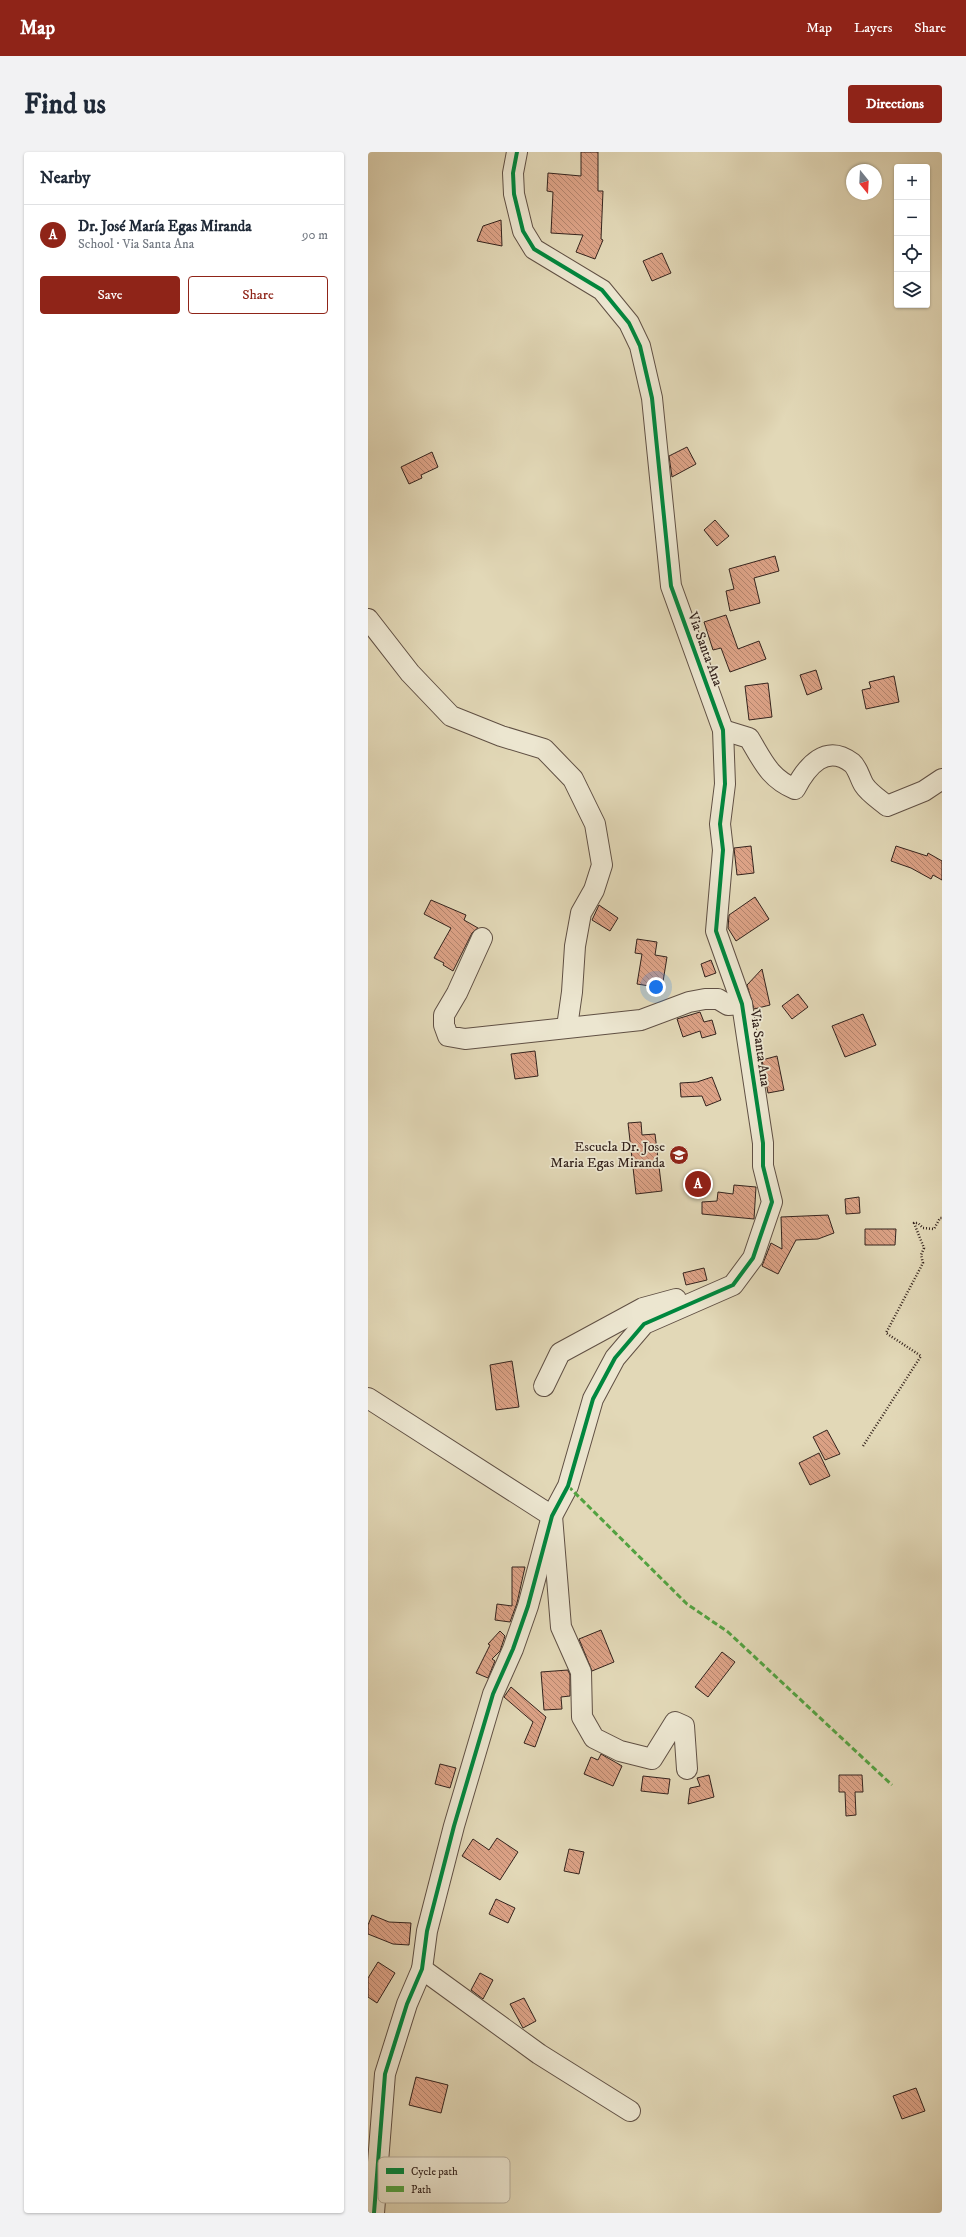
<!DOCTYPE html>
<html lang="en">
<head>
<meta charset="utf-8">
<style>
  body { margin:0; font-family:"IM FELL DW Pica",serif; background:#f2f2f3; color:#1f2937 }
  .controls { position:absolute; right:12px; top:12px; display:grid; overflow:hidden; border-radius:4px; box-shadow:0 1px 3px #0004 }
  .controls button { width:36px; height:36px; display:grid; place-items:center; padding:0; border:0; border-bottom:1px solid #e0e1e3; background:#fff; color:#1f2937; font:20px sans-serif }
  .compass { position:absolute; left:478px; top:12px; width:36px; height:36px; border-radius:50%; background:#fff; box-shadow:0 1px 3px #0004; rotate:162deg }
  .you { position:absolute; left:288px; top:835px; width:14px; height:14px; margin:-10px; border:3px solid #fff; border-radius:50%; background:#1a73e8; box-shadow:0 0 0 6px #1a73e833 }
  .badge { display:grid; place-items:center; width:26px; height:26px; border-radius:50%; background:#8f2418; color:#fff; font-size:13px; font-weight:700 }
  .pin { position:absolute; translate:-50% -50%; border:2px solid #fff; box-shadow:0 1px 4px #0006 }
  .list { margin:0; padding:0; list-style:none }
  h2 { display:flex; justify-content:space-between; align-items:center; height:52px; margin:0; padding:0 16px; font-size:17px }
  h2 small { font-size:13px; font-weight:400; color:#747a83 }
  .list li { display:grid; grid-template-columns:26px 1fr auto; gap:12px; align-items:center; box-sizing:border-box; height:60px; padding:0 16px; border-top:1px solid #e0e1e3 }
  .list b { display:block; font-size:15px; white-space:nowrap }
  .list p { margin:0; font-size:13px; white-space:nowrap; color:#747a83 }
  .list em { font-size:13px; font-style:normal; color:#747a83 }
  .actions { display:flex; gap:8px; padding:12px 16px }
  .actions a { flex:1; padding:9px 0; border:1px solid #8f2418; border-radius:4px; text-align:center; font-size:14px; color:#8f2418 }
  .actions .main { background:#8f2418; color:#fff }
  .icon { flex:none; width:22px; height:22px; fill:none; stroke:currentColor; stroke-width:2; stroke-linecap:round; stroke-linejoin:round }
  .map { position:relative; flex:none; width:574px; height:2061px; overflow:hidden; border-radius:4px }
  header { display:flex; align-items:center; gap:24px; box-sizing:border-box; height:56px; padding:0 20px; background:#8f2418; color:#fff }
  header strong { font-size:19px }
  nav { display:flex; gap:22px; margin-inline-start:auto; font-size:14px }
  .intro { display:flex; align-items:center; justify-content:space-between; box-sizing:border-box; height:96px; padding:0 24px }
  h1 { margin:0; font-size:28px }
  .button { padding:10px 18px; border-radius:4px; background:#8f2418; color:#fff; font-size:14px; font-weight:700 }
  main { display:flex; gap:24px; padding:0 24px }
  aside { flex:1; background:#fff; border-radius:4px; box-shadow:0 1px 3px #0004 }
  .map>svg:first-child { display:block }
</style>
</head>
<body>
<header>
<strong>Map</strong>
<nav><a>Map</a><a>Layers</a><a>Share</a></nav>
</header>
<div class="intro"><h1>Find us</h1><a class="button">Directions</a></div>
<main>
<aside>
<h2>Nearby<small></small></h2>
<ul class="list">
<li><span class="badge">A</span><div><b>Dr. José María Egas Miranda</b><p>School · Via Santa Ana</p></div><em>90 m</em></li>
</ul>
<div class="actions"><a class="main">Save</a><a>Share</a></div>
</aside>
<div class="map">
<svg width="574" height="2061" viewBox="0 0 574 2061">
  <defs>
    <pattern id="building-back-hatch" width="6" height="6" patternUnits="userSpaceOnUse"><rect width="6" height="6" fill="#dca286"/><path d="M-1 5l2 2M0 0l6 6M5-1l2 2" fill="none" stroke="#b3846d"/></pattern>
  </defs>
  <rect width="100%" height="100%" fill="#e2d8b7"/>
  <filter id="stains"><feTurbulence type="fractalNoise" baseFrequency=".005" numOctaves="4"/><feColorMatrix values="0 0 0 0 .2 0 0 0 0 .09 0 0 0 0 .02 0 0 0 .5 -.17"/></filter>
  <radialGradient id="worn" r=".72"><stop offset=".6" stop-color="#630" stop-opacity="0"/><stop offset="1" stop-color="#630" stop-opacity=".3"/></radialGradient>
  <g fill="url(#building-back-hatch)" stroke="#34231d">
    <polygon points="213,0 230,0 230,39 235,39 233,87 235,88 227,107 208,100 215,83 183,81 185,40 179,39 180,21 213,24"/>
    <polygon points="133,68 134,94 109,89 115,74"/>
    <polygon points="294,101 303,121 284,129 275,109"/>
    <polygon points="319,295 328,312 304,325 301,304"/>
    <polygon points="64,300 70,315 53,323 54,326 41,332 33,315"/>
    <polygon points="347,368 361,384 349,394 336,378"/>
    <polygon points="407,404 411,419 386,426 392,451 362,459 358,439 366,437 361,417"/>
    <polygon points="358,463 370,497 391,489 398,507 362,520 353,496 345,498 336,470"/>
    <polygon points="448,518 454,537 439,543 432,523"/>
    <polygon points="526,524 531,550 498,557 494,538 503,536 501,530"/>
    <polygon points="400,531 404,565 381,568 377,534"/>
    <polygon points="383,694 386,721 369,723 366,696"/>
    <polygon points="528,694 559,704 560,701 574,709 574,728 565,723 563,727 543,716 523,709"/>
    <polygon points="387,745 401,767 368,789 360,776 361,763"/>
    <polygon points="63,748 98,763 96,768 110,776 104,781 85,819 75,813 76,811 66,806 83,776 56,762"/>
    <polygon points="231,753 250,766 242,779 224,768"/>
    <polygon points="269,787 289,790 287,803 299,805 294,836 269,832 274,802 267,801"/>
    <polygon points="343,808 348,821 337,825 333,812"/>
    <polygon points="394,817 402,853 386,857 379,833"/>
    <polygon points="430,842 440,855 424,867 414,854"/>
    <polygon points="332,860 336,870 344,868 348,882 334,886 332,879 315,885 309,867"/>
    <polygon points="495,862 508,893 477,905 464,874"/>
    <polygon points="167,899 170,924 147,927 143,902"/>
    <polygon points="409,904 416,938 400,941 394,908"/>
    <polygon points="344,925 353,948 338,954 334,944 313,945 312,931 329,930"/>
    <polygon points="273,970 274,983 287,982 294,1039 268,1042 260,971"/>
    <polygon points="366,1033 388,1035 386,1067 334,1062 334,1050 349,1049 350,1040 365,1042"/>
    <polygon points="491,1045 492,1061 478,1062 477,1047"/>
    <polygon points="460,1063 466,1081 450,1087 428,1088 410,1122 394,1114 403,1091 414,1097 413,1065"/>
    <polygon points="497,1077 528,1077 527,1093 497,1093"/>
    <polygon points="336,1116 339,1128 318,1133 315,1121"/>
    <polygon points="144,1209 151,1255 128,1258 122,1213"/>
    <polygon points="459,1278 472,1302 457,1308 445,1285"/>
    <polygon points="451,1301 462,1324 442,1333 431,1311"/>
    <polygon points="144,1415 157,1415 149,1451 142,1470 127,1468 129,1452 144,1454"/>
    <polygon points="233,1478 246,1510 224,1519 211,1487"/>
    <polygon points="132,1479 137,1484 132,1499 124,1507 127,1509 120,1526 108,1521 122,1493 120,1492"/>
    <polygon points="354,1500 367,1510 340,1545 327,1535"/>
    <polygon points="200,1518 202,1523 202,1544 193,1545 194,1557 176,1558 173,1520"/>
    <polygon points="143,1535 178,1565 167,1595 156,1591 165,1570 136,1545"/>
    <polygon points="233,1602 254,1614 245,1634 216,1622 223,1605 230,1608"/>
    <polygon points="72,1612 88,1616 82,1636 67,1632"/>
    <polygon points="341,1623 346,1645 320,1652 322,1636 332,1634 329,1626"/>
    <polygon points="471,1623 494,1623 495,1640 487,1640 488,1663 478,1664 477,1640 471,1640"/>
    <polygon points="275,1624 302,1627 300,1642 273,1639"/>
    <polygon points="129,1686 150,1700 132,1728 94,1704 105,1687 121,1698"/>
    <polygon points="201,1697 216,1700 211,1722 196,1719"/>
    <polygon points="128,1747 147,1756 140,1771 121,1762"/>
    <polygon points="4,1763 21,1770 43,1771 41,1793 25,1792 0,1782 0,1773"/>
    <polygon points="10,1810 27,1821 9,1851 0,1845 0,1826"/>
    <polygon points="112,1821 125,1828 115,1847 103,1838"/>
    <polygon points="156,1846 168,1869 155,1876 142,1852"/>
    <polygon points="48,1925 80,1933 73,1961 41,1953"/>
    <polygon points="548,1936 557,1959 534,1967 525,1944"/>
  </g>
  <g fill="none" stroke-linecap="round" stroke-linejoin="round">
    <defs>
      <g id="minor">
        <polyline points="0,467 42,521 83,564 133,584 176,597 205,627 227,672 234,713 226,738 213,761 207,794 204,840 199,875"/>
        <path d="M 355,578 L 381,586 C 395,609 401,626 427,637 C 439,614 458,591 484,611 C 490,616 492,627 496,633 C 501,641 512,648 519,654 L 556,639 L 574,627"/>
        <polyline points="114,786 89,841 76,863 76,873 80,884 97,887 273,868 321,850 337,847 350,847 360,853 374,852"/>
        <polyline points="176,1234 192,1201 275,1156 308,1147"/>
        <polyline points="0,1246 184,1364 193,1475 213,1520 214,1565 226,1586 252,1599 284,1607 307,1570 316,1574 319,1617"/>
        <polyline points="54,1817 171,1902 262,1959"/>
        <polyline points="6,2061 17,1922 39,1852 54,1817 59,1779 86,1674 125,1542 145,1497 160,1454 184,1364 200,1334 225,1247 247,1206 276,1172 365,1133 385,1106 404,1050 395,1014 395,991 374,852 348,779 355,698 352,672 357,632 355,578 303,434 284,246 272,194 261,171 234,138 166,97 155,79 146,42 145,21 149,0"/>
      </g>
    </defs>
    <use href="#minor" stroke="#605044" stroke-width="22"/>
    <polyline stroke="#34231d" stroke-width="2.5" stroke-dasharray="1 2" stroke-linecap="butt" points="495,1294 553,1204 518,1181 555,1111 553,1103 556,1096 546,1071 550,1071 555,1076 566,1077 572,1066 574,1066"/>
    <use href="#minor" stroke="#ece6d0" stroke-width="20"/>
    <polyline stroke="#53a241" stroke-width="3" stroke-dasharray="6 3" stroke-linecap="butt" points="200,1334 319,1452 360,1480 524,1633"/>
    <defs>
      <polyline id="cycleway" points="6,2061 17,1922 39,1852 54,1817 59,1779 86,1674 125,1542 145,1497 160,1454 184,1364 200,1334 225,1247 247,1206 276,1172 365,1133 385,1106 404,1050 395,1014 395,991 374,852 348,779 355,698 352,672 357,632 355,578 303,434 284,246 272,194 261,171 234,138 166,97 155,79 146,42 145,21 149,0"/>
    </defs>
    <use href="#cycleway" stroke="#ece6d0" stroke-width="6"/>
    <use href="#cycleway" stroke="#00873e" stroke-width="4"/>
  </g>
  <defs>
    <symbol id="school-disc" viewBox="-11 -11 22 22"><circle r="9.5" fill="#8f2418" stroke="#ece6d0"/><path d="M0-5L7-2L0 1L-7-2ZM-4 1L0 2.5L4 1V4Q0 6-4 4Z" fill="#fff"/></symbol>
  </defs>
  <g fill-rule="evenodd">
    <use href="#school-disc" x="300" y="992" width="22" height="22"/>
  </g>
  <g text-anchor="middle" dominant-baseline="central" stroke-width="3.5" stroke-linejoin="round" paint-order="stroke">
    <g font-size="14" fill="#34231d" stroke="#ece6d0">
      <text transform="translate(337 497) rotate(70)">Via Santa Ana</text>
      <text transform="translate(392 896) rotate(82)">Via Santa Ana</text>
    </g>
    <g font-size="14" fill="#34231d" stroke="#ece6d0" text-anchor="end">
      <text x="297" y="995">Escuela Dr. Jose<tspan x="297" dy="16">Maria Egas Miranda</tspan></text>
    </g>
  </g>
  <rect x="10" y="2005" width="132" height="46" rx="6" fill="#ece6d0" stroke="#b5ac9a" stroke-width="1"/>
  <rect x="18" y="2016" width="18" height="6" fill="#00873e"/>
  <rect x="18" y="2034" width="18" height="6" fill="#53a241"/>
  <g font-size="11" fill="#34231d">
    <text x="43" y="2023">Cycle path</text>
    <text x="43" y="2041">Path</text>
  </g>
  <rect width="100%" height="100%" filter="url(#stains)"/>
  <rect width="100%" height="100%" fill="url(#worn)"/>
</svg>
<div class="controls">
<button>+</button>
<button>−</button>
<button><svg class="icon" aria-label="locate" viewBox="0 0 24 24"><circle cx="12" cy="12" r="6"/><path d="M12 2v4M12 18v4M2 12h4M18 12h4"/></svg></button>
<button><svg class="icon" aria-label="layers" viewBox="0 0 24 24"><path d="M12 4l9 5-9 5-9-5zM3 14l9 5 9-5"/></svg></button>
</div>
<svg class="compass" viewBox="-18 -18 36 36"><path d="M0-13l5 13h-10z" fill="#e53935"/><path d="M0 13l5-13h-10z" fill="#747a83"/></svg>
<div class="you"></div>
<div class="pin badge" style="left:330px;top:1032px">A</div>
</div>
</main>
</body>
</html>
